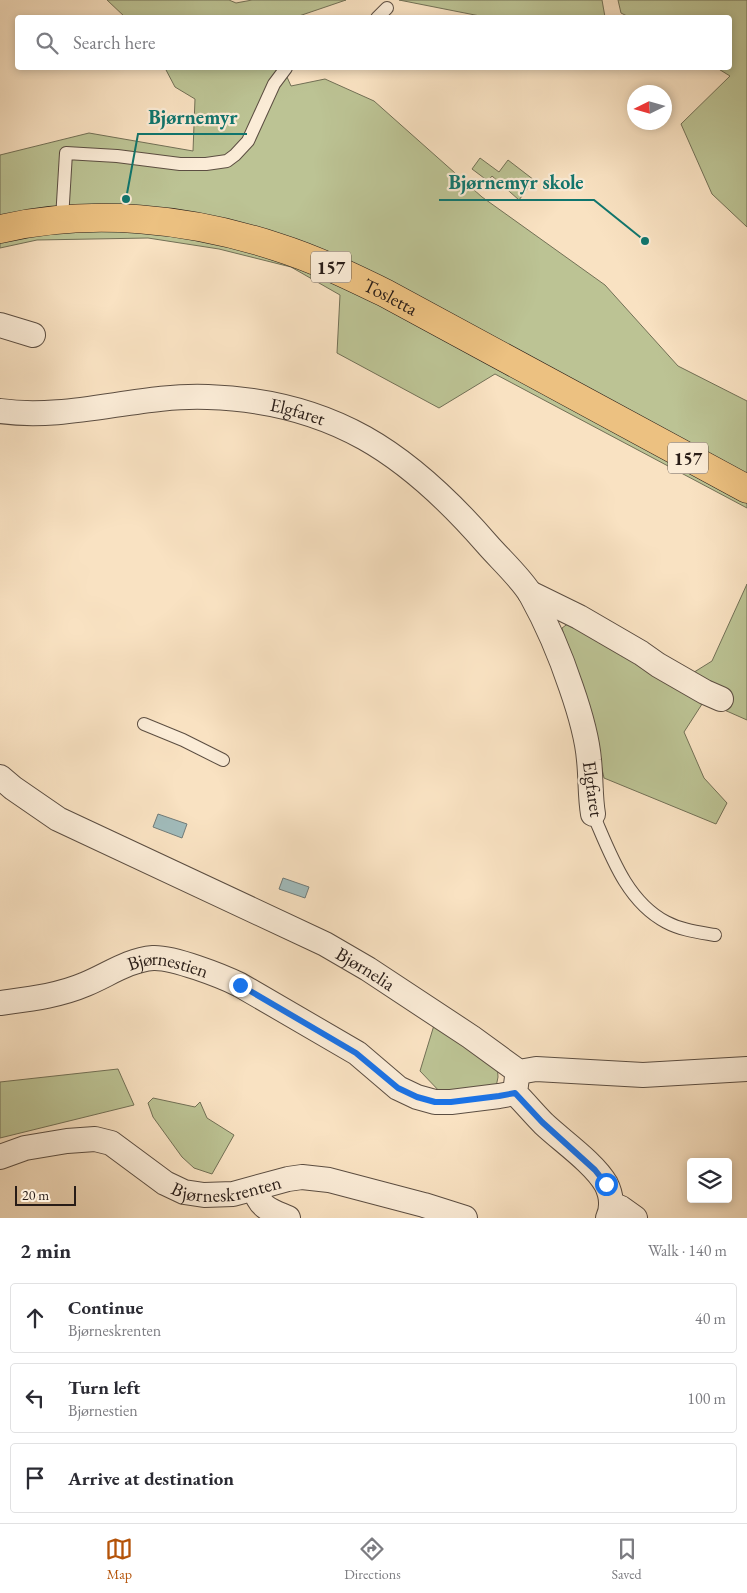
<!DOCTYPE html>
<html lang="en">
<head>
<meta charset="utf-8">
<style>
  body { margin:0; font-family:"EB Garamond",serif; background:#f2f2f3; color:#2b2b33 }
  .controls { position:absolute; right:15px; bottom:15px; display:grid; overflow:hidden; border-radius:5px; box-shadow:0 2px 8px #0003 }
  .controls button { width:45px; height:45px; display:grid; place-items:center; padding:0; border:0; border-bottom:1px solid #e1e1e2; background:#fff; color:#2b2b33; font:25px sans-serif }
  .compass { position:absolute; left:627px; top:85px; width:45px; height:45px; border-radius:50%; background:#fff; box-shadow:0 2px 8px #0003; rotate:265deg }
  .scale { position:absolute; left:15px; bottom:12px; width:61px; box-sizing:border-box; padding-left:5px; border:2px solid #281c17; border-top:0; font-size:14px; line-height:18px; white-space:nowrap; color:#281c17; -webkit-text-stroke:4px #fbecd7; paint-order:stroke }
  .stop { position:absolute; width:15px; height:15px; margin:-11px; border:4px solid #1a73e8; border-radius:50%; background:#fff }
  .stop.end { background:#1a73e8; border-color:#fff; box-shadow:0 1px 5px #0008 }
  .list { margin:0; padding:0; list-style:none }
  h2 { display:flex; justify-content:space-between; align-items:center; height:65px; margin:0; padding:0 20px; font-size:21px }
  h2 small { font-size:16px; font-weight:400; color:#7c7c81 }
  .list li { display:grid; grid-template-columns:32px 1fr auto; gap:15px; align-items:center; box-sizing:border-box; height:70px; margin:0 10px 10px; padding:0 10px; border:1px solid #e1e1e2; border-radius:5px }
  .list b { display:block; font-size:19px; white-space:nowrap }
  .list p { margin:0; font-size:16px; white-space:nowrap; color:#7c7c81 }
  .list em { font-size:16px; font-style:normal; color:#7c7c81 }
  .icon { flex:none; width:28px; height:28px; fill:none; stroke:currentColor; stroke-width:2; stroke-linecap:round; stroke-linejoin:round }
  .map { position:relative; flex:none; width:747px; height:1218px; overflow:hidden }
  .search { position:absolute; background:#fff; box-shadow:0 2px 8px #0003; left:15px; right:15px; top:15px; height:55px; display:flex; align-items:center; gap:12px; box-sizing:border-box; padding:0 18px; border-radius:5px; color:#7c7c81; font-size:19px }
  .sheet { height:305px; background:#fff }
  nav { display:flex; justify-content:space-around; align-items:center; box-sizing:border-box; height:70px; border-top:1px solid #e1e1e2; background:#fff; font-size:14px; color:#7c7c81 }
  nav a { display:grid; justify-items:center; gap:2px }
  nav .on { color:#b45309 }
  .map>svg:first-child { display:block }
</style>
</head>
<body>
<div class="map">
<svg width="747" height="1218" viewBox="0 0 747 1218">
  <rect width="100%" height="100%" fill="#f9e2c2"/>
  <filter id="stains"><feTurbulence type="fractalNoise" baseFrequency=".004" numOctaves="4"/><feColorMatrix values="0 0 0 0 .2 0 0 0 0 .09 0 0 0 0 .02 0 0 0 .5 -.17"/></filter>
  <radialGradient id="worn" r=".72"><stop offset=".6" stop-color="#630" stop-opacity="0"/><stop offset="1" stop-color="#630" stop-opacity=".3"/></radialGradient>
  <g fill="#bcc394" stroke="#727056">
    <polygon points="107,0 229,0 236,3 252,0 346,0 296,17 126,18"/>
    <polygon points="399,0 602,0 605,17 485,17"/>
    <polygon points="618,0 747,0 747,227 712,194 681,124 730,76 717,68 730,68 730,18 629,17 621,13"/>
    <polygon points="165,68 283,68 291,86 325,79 374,101 482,197 605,285 678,366 747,401 747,508 495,374 439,408 337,353 340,295 291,267 219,249 148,238 37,240 0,248 0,155 89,133 193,151 195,99 175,87"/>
    <polygon points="480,158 499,172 508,160 534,180 519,200 492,176 488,181 472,169"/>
    <polygon points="747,584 747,720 704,701 684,732 704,778 727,803 716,824 604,778 593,727 566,644 562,628 569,623 675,684 712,661"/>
    <polygon points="435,1022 497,1061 498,1077 496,1087 443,1095 420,1071"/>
    <polygon points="118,1069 134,1105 0,1138 0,1082"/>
    <polygon points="153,1098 195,1107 200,1102 207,1118 234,1135 212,1174 194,1168 182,1157 153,1117 148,1103"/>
  </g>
  <g fill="#a1bcbc" stroke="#717c7a">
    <polygon points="158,814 187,824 182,838 153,827"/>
    <polygon points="283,878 309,887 305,898 279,889"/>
  </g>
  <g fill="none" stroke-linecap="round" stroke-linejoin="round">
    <defs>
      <g id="lane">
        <polyline points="377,18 387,8"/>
        <polyline points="62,219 66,153 117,156 180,164 206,164 227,161 235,155 248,141 274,84 286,68"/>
        <polyline points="144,724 183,740 223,760"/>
        <path d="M 593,814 C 610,853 626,901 666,922 C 681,930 698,932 715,935"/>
      </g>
      <g id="street">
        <polyline points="0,325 33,335"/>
        <path id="s1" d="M 0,411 C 69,421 139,394 208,397 C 332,401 408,453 487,544 C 499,558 522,579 531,595 C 546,622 561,657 571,687 C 579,710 587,735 589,760 C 591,778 590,796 593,814"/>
        <polyline points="530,593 579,617 641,653 658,665 705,692 721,699"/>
        <path id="s2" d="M 0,777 L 13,788 L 58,819 L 325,944 L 368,969 L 471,1037 L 519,1072 L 536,1069 L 643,1075 L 747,1069"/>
        <path id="s3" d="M 0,1003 C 29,999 58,996 86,984 C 108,975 128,960 153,958 C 173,957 222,976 240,985 L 357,1053 L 398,1088 L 417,1097 L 435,1102 L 451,1102 L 499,1096 L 515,1093"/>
        <path d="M 517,1077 L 515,1093 C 525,1103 534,1114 544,1124 C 562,1141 594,1163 606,1184 C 611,1194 613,1207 608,1218"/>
        <path id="s4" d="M 0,1157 L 25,1148 L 67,1141 L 95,1139 L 111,1143 L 165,1183 L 184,1192 L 204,1195 L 233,1194 L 288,1179 L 302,1177 L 329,1180 L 424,1205 L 465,1218"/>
        <path d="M 255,1189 C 259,1208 272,1211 288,1218"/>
        <polyline points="611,1204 621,1208 635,1218"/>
      </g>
      <g id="primary">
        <path id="s5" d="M 0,229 C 91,208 189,218 277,247 C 315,259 350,276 385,293 L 747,489"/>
      </g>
    </defs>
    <use href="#lane" stroke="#5c4e42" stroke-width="14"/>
    <use href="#street" stroke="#5c4e42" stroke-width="26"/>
    <use href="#primary" stroke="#281c17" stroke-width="29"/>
    <use href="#lane" stroke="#fbecd7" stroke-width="12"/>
    <use href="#street" stroke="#fbecd7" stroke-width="24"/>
    <use href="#primary" stroke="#ecc181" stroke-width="28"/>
  </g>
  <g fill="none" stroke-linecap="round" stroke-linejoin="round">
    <polyline stroke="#1a73e8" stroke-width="6" points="240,985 356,1053 398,1088 417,1097 435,1102 451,1102 499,1096 515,1093 542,1122 595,1170 606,1184"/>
  </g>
  <g text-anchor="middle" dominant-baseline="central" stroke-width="4.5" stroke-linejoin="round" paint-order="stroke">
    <g fill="#fbecd7" stroke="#675a51" stroke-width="1">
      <rect x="311" y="251.5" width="40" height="31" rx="4"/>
      <rect x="668" y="442.5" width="40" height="31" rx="4"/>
    </g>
    <g font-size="18" font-weight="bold" fill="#281c17">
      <text x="331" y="267">157</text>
      <text x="688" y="458">157</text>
    </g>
    <g font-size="19" fill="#281c17" stroke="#fbecd7">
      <text stroke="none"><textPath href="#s5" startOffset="405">Tosletta</textPath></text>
      <text stroke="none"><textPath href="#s1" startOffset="300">Elgfaret</textPath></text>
      <text transform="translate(593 789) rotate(82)">Elgfaret</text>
      <text stroke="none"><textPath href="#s2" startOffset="414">Bjørnelia</textPath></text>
      <text stroke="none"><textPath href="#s3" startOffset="176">Bjørnestien</textPath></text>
      <text stroke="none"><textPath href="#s4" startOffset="245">Bjørneskrenten</textPath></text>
    </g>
  </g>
  <path fill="none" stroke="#0f766e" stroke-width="2" d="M126 199L138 134H247M645 241L594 200H439"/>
  <g fill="#0f766e" stroke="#fbecd7" stroke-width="2">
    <circle cx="126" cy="199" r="5"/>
    <circle cx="645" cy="241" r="5"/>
  </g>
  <g font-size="20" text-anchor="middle" font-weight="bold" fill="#0f766e" stroke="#fbecd7" stroke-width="4.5" stroke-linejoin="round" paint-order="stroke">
    <text x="193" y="124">Bjørnemyr</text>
    <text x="516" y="189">Bjørnemyr skole</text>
  </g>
  <rect width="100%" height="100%" filter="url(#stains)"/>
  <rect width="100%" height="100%" fill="url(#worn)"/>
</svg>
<div class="controls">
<button><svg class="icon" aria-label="layers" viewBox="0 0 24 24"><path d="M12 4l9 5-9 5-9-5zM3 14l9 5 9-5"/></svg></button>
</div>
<svg class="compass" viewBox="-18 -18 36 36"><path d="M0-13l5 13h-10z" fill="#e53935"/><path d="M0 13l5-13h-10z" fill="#7c7c81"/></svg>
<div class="scale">20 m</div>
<div class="stop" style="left:606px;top:1184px"></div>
<div class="stop end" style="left:240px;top:985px"></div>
<div class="search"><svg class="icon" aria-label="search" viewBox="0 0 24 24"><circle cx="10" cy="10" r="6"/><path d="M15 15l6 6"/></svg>Search here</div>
</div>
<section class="sheet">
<h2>2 min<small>Walk · 140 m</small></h2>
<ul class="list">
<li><svg class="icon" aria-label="ahead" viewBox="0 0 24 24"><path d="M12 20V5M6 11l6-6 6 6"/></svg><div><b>Continue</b><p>Bjørneskrenten</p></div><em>40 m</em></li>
<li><svg class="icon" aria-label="left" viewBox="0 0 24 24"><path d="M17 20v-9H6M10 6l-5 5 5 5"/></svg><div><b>Turn left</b><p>Bjørnestien</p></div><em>100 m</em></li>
<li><svg class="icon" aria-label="arrive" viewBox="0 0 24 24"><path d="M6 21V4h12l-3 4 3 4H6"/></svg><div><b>Arrive at destination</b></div></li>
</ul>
</section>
<nav>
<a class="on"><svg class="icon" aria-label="map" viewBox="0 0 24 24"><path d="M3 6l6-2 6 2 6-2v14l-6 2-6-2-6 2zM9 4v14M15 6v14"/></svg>Map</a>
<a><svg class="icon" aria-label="directions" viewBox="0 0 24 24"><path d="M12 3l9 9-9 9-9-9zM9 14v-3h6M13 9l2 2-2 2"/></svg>Directions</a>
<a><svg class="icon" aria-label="saved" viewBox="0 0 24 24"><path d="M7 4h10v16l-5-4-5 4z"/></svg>Saved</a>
</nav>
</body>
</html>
